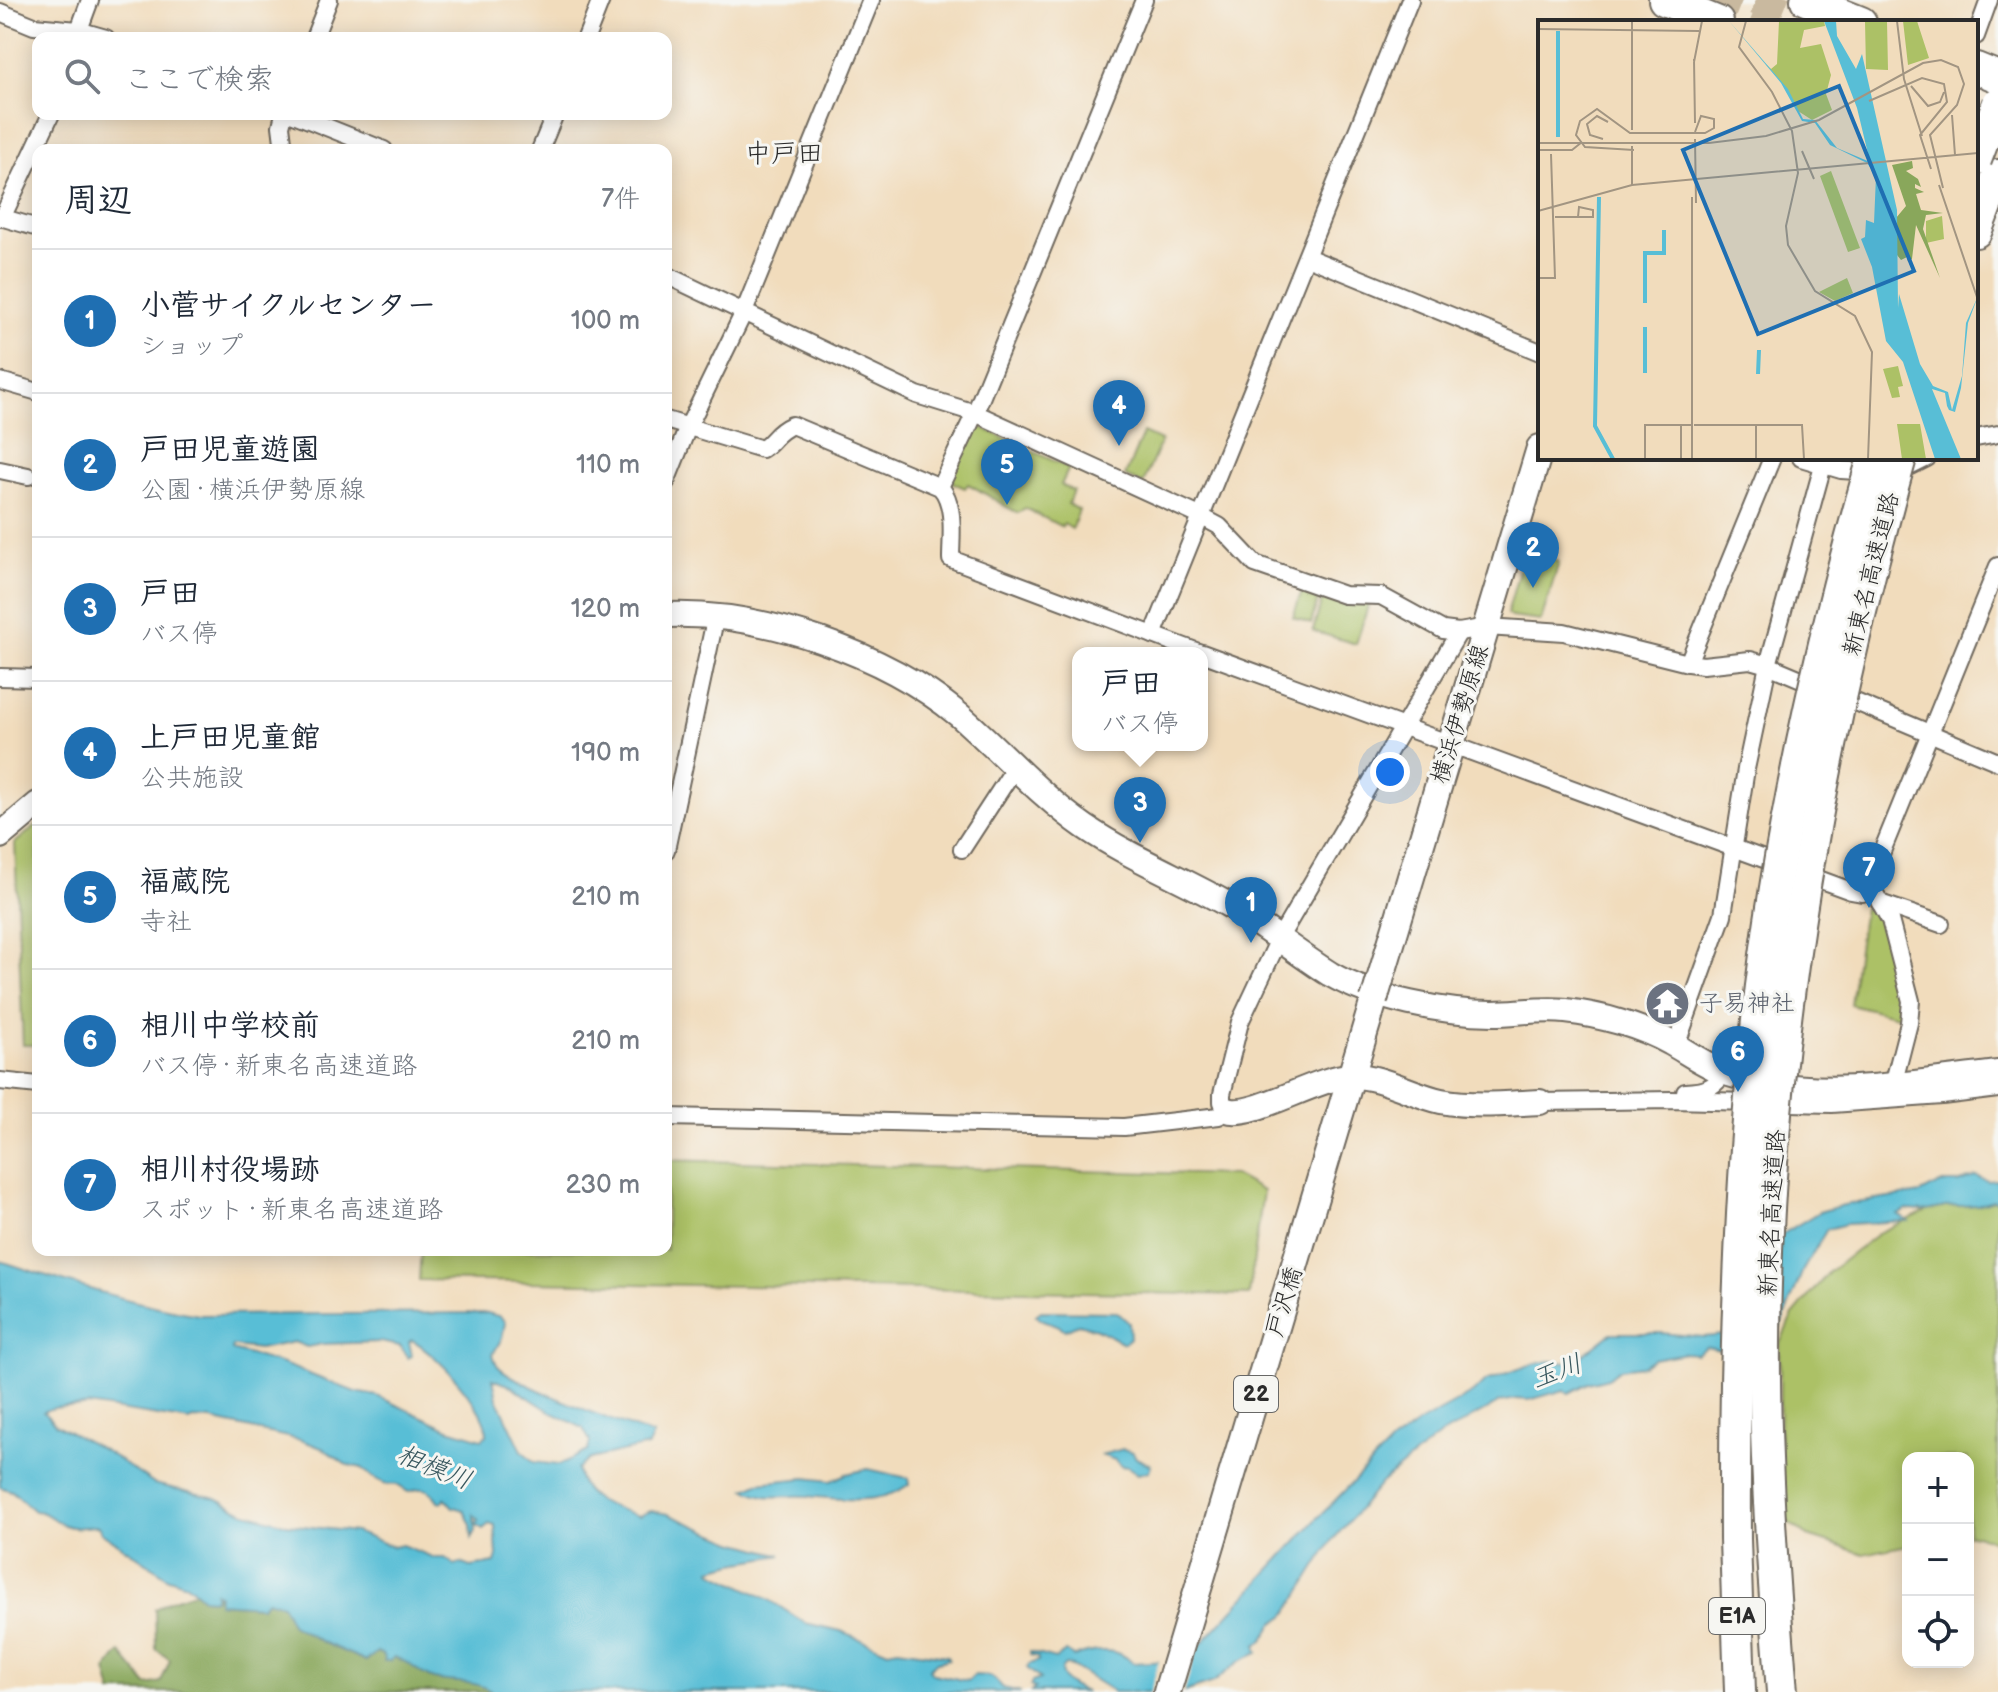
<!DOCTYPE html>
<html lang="ja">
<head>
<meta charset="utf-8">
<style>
  body { margin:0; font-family:"Balsamiq Sans","Klee One",sans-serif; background:#f2f2f3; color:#1f2937 }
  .controls { position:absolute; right:24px; bottom:24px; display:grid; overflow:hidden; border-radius:16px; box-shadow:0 4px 20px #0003 }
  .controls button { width:72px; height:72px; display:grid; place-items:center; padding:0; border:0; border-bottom:2px solid #e0e1e3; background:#fff; color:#1f2937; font:40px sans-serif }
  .you { position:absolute; left:1390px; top:772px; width:28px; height:28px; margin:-20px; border:6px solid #fff; border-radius:50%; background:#1a73e8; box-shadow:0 0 0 12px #1a73e833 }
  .badge { display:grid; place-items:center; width:52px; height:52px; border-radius:50%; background:#1f6fb2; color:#fff; font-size:26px; font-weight:700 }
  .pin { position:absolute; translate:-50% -66px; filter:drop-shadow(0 2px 4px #0008) }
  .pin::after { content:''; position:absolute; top:42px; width:28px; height:24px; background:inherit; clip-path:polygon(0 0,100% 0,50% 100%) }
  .popup { position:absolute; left:1072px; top:647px; width:136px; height:104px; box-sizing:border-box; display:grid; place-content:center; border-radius:16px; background:#fff; filter:drop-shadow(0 2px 6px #0005); font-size:26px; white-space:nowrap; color:#747a83 }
  .popup b { font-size:30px; color:#1f2937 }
  .popup::after { content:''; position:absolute; left:50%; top:100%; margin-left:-16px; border:16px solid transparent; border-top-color:#fff }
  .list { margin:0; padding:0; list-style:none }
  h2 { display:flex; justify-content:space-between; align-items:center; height:104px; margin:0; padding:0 32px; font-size:34px }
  h2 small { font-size:26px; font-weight:400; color:#747a83 }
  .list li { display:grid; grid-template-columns:52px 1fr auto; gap:24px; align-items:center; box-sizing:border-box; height:144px; padding:0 32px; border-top:2px solid #e0e1e3 }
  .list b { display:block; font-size:30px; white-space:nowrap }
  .list p { margin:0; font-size:26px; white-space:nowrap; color:#747a83 }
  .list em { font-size:26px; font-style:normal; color:#747a83 }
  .icon { flex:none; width:44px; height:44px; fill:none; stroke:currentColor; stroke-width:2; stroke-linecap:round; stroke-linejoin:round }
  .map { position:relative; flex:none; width:1998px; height:1692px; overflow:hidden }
  .search { position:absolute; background:#fff; box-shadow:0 4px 20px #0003; left:32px; top:32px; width:640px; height:88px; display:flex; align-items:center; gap:20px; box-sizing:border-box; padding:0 28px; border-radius:16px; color:#747a83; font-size:30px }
  .panel { position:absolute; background:#fff; box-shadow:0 4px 20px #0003; left:32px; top:144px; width:640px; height:1112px; border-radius:16px }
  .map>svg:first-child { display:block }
</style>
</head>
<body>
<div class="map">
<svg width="1998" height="1692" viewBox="0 0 1998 1692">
  <rect width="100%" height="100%" fill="#f6f6f2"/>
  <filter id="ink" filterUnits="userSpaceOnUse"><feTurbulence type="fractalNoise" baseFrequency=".0125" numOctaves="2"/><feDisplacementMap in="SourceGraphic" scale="16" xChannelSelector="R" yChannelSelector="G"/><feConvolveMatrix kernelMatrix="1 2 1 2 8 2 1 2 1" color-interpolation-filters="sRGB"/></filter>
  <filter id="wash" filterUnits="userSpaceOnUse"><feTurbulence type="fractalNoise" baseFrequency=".006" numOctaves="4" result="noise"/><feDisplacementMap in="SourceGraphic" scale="32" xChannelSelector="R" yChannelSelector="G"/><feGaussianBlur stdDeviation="1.8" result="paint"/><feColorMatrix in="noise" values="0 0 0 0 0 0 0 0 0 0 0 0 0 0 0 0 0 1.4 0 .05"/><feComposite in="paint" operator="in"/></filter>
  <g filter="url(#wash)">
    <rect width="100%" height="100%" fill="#f1dcbc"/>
    <g fill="#acc166" stroke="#6c7648" stroke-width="2">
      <path d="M 974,424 L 1069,468 L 1061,485 L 1073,491 L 1068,504 L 1079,510 L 1072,529 L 1064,524 L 1062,527 L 1025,508 L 1018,513 C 1000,504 986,493 968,484 L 965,488 L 947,480 Z"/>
      <polygon points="1143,433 1161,441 1143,484 1125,476"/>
      <polygon points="1525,549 1559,562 1541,621 1511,617 1507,614"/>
      <polygon points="1303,589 1319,595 1311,624 1293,617"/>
      <polygon points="1323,596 1345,603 1369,603 1356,644 1313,631"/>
      <polygon points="38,824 38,1045 23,1045 15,843"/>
      <polygon points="1864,908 1876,912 1882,918 1901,993 1903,1004 1901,1017 1850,1004"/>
      <polygon points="666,1160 1234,1175 1263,1191 1249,1295 419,1280 421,1250 666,1250"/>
      <polygon points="1993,1200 1998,1202 1998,1543 1977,1534 1968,1535 1968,1458 1908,1458 1908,1545 1864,1554 1808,1536 1779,1516 1780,1343 1792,1316 1829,1272 1880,1232 1927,1211 1945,1207 1977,1205"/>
    </g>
    <polygon fill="#89a75b" stroke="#5a6943" stroke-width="2" points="194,1592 203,1598 214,1599 214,1592 217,1593 219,1603 261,1606 267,1600 282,1604 292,1625 324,1643 366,1661 376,1652 412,1663 434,1679 476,1683 492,1692 112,1692 106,1670 120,1652 147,1685 161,1682 170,1660 156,1649 155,1609 173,1599"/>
    <g fill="#58bed6" stroke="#427480" stroke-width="2" fill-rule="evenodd">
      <path d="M 1976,1176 L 1988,1181 L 1998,1180 L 1998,1202 L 1993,1200 L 1977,1205 L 1945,1207 L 1927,1211 L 1907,1210 L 1898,1215 L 1908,1221 L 1846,1224 L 1827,1229 L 1803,1270 L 1776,1338 L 1724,1351 L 1706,1347 L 1696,1354 L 1686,1353 L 1653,1359 L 1642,1366 L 1620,1369 L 1608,1378 L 1588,1383 L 1569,1393 L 1564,1390 L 1529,1400 L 1516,1399 L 1500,1402 L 1435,1439 L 1381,1483 L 1332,1541 L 1286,1615 L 1273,1624 L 1263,1641 L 1256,1645 L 1258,1653 L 1240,1661 L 1214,1682 L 1184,1692 L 1114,1692 L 1072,1666 L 1065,1665 L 1061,1670 C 1062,1682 1075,1689 1086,1692 L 1031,1692 L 1035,1688 L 1030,1686 L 1032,1682 L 1040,1679 L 1027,1668 L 1029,1664 L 1038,1661 L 1038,1658 L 1030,1655 L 1030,1652 L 1055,1659 L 1066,1652 L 1074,1657 C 1094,1649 1118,1647 1133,1663 L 1186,1660 L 1316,1520 L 1391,1443 L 1419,1423 L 1473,1393 L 1485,1381 L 1533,1364 L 1551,1361 L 1565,1363 L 1580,1357 L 1611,1333 L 1660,1333 L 1704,1337 L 1724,1335 L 1781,1235 L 1819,1212 L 1844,1205 L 1921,1193 L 1941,1183 L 1958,1183 Z"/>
      <path d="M 0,1261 C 66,1282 131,1304 199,1315 L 488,1313 L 501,1317 L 505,1323 L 502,1338 L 493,1354 C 494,1358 495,1363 498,1366 C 513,1384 626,1426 653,1435 L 648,1446 L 590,1459 L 577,1469 C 582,1503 612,1506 639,1516 L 651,1511 L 668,1514 L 734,1542 L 782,1555 L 734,1563 L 712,1569 L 713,1572 L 768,1599 L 805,1623 L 841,1631 L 888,1651 L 898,1649 L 947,1656 L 949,1659 L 937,1662 L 929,1669 L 933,1674 L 968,1681 L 974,1675 C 991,1676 992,1675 1003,1688 L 1021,1692 L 492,1692 C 474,1679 455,1684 434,1679 C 419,1675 413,1663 394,1657 L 390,1661 L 384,1661 L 383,1655 L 377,1652 L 366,1661 L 324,1643 L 292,1625 L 282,1605 L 267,1600 L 261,1606 L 218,1603 L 219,1595 L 215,1592 L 215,1599 L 203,1598 L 187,1584 L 169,1578 L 101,1532 L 98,1526 C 86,1526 77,1530 64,1525 C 53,1521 47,1511 34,1511 L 12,1491 L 0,1487 ZM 412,1340 C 435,1352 487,1408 487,1435 L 482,1439 L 449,1429 L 377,1396 L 355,1392 L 283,1364 L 232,1350 L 233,1346 L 259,1349 L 294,1342 L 307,1347 L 322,1344 L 380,1342 L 400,1346 L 408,1358 L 412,1356 L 409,1342 ZM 493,1379 L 511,1386 L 551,1412 L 583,1428 L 590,1441 L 588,1451 L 559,1465 L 534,1462 L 522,1451 L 497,1398 ZM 88,1405 L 189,1421 L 193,1419 L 211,1420 L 301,1440 L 324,1449 L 345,1464 L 362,1468 L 372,1477 L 386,1484 L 397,1485 L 408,1492 C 420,1487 429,1486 438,1501 L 443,1502 L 445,1498 L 453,1507 L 464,1510 L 471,1525 L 472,1538 L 476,1531 L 474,1515 L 478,1519 L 477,1525 L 483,1529 L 489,1524 L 495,1526 L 497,1556 L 495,1563 L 471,1567 L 461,1563 L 455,1565 L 445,1558 L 435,1558 L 402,1545 L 394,1547 L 355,1532 L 286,1524 L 243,1512 L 216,1498 L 154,1484 L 107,1452 L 56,1425 L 43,1412 C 56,1404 73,1409 88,1405 Z"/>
      <path d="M 1041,1311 L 1117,1312 L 1129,1323 L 1130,1338 L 1124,1343 L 1097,1329 L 1078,1324 L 1065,1330 C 1055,1321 1045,1324 1036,1315 Z"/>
      <polygon points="1123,1449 1133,1452 1136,1458 1151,1465 1149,1471 1138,1474 1128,1467 1121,1466 1115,1460 1101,1455"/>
      <path d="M 868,1469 L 908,1478 L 909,1484 C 881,1506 839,1499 807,1496 C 784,1494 767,1502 746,1489 L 758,1483 L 805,1478 L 831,1481 L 846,1474 Z"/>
    </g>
    <polygon fill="#f1dcbc" points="1199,1642 1184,1692 1150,1692 1160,1658 1184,1657"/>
  </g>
  <g filter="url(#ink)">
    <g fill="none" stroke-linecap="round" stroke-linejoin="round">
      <g stroke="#c9b99f" stroke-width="30" stroke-dasharray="30 15" stroke-linecap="butt">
        <polyline points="1710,0 1764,22"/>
        <polyline points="1756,0 1811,22"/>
      </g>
      <defs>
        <g id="street">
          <polyline points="0,12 34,26 78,30 106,38"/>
          <polyline points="1976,36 1989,0"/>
          <polyline points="76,38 90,0"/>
          <polyline points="314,38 329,0"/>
          <polyline points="586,38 601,0"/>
          <polyline points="284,114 281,126 284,150"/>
          <polyline points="294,114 384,150"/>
          <polyline points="540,150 555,114"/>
          <polyline points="0,217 38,228"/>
          <polyline points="2,218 51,114"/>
          <polyline points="1307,257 1540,352"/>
          <polyline points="666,275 917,395 975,413 1202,517 1219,526 1255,564 1344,595 1381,596 1443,630 1459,632 1487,627 1564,632 1688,663 1703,665 1750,660 1768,665 1998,762"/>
          <polyline points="0,381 38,392"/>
          <path d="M 666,420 L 762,449 C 775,441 774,433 792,425 L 940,487 C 956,504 951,537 951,559 L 1201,653"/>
          <polyline points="1976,438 1998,434"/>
          <polyline points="1801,458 1841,470 1873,472"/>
          <polyline points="1896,469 1911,466 1927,458"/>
          <polyline points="0,470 28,476"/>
          <polyline points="666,482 688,427 744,312 871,0"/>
          <polyline points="940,487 975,413 1144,0"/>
          <polyline points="1153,635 1410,0"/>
          <polyline points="1202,653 1851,891 1862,893 1872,888"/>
          <polyline points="1688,663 1772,458"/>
          <polyline points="0,677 38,678"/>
          <polyline points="962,849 1016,766"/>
          <polyline points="666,850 716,615"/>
          <polyline points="1880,903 1941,924"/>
          <polyline points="1676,1046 1723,915 1746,769 1768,665 1825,458"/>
          <polyline points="0,1081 38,1085"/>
          <polyline points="1893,1085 1909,1023 1911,1001 1890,920 1872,888 1874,871 1998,566"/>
          <path d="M 1685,1092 C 1705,1091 1712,1089 1725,1073"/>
          <polyline points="1540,1102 1672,1100 1832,1104 1942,1096 1998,1089"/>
          <polyline points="1227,1110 1222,1102 1222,1094 1240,1022 1280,937 1459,632"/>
          <polyline points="666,1117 1124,1127 1219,1116"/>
        </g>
        <g id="secondary">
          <path d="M 666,615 C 763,611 884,653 959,715 C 1001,751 1039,795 1085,827 C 1129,857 1181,878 1227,904 C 1263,925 1295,952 1330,974 C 1373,999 1444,1013 1493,1013 C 1517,1013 1542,1008 1566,1011 C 1601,1015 1640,1026 1671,1043 C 1690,1054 1708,1067 1729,1074 C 1817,1102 1908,1083 1998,1073"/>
          <polyline points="0,836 38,804"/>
          <path d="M 1227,1110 C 1252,1119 1316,1077 1351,1076 C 1381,1075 1412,1095 1441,1101 C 1473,1107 1507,1104 1540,1102"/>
        </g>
        <g id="primary">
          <polyline points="1380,980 1540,448"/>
          <polyline points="1167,1692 1374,1000"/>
        </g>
        <g id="highway">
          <polyline points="1664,0 1718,22"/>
          <polyline points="1806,0 1861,22"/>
          <polyline points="1976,68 1998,77"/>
          <polyline points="1976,232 1998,175"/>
          <polyline points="1735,1539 1740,1692"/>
        </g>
      </defs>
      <use href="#street" stroke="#70695e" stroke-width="20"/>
      <use href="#secondary" stroke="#70695e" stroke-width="28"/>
      <use href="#primary" stroke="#70695e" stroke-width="30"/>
      <use href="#highway" stroke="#70695e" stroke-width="34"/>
      <use href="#street" stroke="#fff" stroke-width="16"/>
      <use href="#secondary" stroke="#fff" stroke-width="24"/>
      <use href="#primary" stroke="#fff" stroke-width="26"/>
      <use href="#highway" stroke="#fff" stroke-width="30"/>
      <defs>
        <polyline id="primary-bridge" points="1374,1000 1380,980"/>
        <g id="highway-bridge">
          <polyline points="1976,160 1998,103"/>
          <path d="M 1735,1539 C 1734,1366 1739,1193 1757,1020 C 1778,830 1820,642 1873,458"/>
          <path d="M 1782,1692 C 1774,1588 1766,1484 1765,1379 C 1762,1068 1817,757 1901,458"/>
        </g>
      </defs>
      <use href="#primary-bridge" stroke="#70695e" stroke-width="30" stroke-linecap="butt"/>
      <use href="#highway-bridge" stroke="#70695e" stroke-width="34" stroke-linecap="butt"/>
      <use href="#primary-bridge" stroke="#fff" stroke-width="26"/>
      <use href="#highway-bridge" stroke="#fff" stroke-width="30"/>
    </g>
  </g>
  <defs>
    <symbol id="temple-disc" viewBox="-11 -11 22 22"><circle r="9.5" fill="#6b7280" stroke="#f6f6f2"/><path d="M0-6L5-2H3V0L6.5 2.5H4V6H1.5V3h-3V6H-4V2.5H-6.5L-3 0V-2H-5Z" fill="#fff"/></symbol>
  </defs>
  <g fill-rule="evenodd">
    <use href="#temple-disc" x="1642" y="978" width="51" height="51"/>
  </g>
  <g text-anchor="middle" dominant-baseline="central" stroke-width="6" stroke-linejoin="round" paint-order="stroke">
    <g fill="#f6f6f2" stroke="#686867" stroke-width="2">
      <rect x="1234" y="1376" width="44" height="36" rx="6"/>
      <rect x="1709" y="1598" width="56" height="36" rx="6"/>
    </g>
    <g font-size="22" font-weight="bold" fill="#2b2b2b">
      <text x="1256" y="1394">22</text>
      <text x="1737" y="1616">E1A</text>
    </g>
    <g font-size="24" fill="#2b2b2b" stroke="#f6f6f2">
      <text transform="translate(1871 574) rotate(-76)">新東名高速道路</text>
      <text transform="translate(1460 714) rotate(-73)">横浜伊勢原線</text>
      <text transform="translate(1772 1213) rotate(-87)">新東名高速道路</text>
      <text transform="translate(1284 1302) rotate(-73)">戸沢橋</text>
    </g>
    <g font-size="24" fill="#5b616d" stroke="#f6f6f2" text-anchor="start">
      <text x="1699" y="1003">子易神社</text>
    </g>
    <g font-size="26" fill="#2b2b2b" stroke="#f6f6f2">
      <text x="784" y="154">中戸田</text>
    </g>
    <g font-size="26" font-style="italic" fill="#38575e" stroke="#f6f6f2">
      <text transform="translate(1557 1372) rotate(-20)">玉川</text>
      <text transform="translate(434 1468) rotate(22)">相模川</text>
    </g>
  </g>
  <g transform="translate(1538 20)">
    <rect width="440" height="440" fill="#f1dcbc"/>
    <path d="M 241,1 L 286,1 L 287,6 L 266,10 L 262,28 L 283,24 L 293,55 L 288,74 L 294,90 L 274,100 L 260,91 L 249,69 L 227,43 L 233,49 L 239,44 ZM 327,1 L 349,1 L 350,50 L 328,49 ZM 365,1 L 379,1 L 391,38 L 370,45 ZM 293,151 L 322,228 L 310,232 L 282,156 ZM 404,196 L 406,219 L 388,223 L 388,201 ZM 309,258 L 315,273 L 297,281 L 281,272 ZM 360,346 L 365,366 L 360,367 L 362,377 L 354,378 L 345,349 ZM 382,404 L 388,439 L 364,439 L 359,404 Z" fill="#acc166"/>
    <path d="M 374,141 L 375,148 L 368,151 L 380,159 L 383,167 L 377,164 L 377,168 L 386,172 L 378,174 L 383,190 L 405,193 L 388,195 L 385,209 L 402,258 L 378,205 L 374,239 L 370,242 L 369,237 L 363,240 L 359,235 L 358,198 L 368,186 L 354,145 Z" fill="#89a75b"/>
    <path d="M 191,1 L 250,69 L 265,99 L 277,100 L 299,128 L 332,142 L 319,88 L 286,1 L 298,1 L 299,16 L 318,49 L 324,34 L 359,190 L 360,288 L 361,274 L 382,344 L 395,366 L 410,372 L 414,390 L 424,356 L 428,303 L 440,276 L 430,303 L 423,368 L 417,392 L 411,390 L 409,386 L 407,373 L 394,369 L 423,439 L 397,439 L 365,342 L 348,321 L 334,247 L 323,219 L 327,217 L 328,200 L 336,203 L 338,156 L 329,143 L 292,125 L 277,103 L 264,101 L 243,63 Z" fill="#58bed6"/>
    <path fill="none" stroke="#58bed6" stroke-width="4" d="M 20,11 L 20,117M 61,177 L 57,406 L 75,439M 107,283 L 107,233 L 126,233 L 126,210M 107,353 L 107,307M 220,354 L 221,330"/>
    <path fill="none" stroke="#a29582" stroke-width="2" d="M 94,1 L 94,110M 208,1 L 201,27 L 234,72 L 254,111 L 260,153 L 248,206 L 250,225 L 277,271 L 317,296 L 334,332 L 330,439M 359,1 L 366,59 L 384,116M 0,9 L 161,11M 156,39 L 157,103M 156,42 L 164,1M 373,66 L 390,86 L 402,82 L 406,72M 331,81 L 384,58 L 406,64 L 409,82 L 382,115 L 393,149M 414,95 L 417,135M 65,119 L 52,115 L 49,104 L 59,96 L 70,102M 157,119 L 158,183M 0,123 L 171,123 L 228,116 L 281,100 L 385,43 L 403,40 L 420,47 L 426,64 L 419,85 L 392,115 L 405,168M 94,126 L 94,165M 0,130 L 34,130 L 44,122M 96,130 L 47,127 L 38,115 L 42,101 L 59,89 L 92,113 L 167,113 L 176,108 L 176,99 L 163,96 L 157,112M 264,131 L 276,159M 401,165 L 440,280M 0,191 L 94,165 L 440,133M 17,197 L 55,197 L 55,190 L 41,187 L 40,197M 0,258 L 17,258 L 13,134M 156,405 L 264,405 L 266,439M 218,405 L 218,439M 107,439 L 107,405 L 153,405M 143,439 L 143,405M 154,439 L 154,177"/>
    <path fill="#1f6fb2" fill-opacity="0.15" stroke="#1f6fb2" stroke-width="4" d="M 301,66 L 376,251 L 220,314 L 145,130 Z"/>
    <rect width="440" height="440" fill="none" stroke="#2b2b2b" stroke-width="4"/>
  </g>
</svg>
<div class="controls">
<button>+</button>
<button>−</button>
<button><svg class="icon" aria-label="locate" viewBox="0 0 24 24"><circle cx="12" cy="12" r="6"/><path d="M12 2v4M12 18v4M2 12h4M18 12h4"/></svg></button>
</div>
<div class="you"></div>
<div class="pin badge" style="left:1251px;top:943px">1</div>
<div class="pin badge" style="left:1533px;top:588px">2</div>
<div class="pin badge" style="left:1140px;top:843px">3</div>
<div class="popup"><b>戸田</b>バス停</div>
<div class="pin badge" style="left:1119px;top:446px">4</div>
<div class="pin badge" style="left:1007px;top:505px">5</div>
<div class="pin badge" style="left:1738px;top:1092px">6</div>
<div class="pin badge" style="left:1869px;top:908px">7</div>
<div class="search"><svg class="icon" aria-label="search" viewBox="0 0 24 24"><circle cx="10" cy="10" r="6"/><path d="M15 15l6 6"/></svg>ここで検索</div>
<section class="panel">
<h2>周辺<small>7件</small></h2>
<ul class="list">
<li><span class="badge">1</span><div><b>小菅サイクルセンター</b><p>ショップ</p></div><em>100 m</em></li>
<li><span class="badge">2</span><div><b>戸田児童遊園</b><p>公園 · 横浜伊勢原線</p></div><em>110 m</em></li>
<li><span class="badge">3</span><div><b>戸田</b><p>バス停</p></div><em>120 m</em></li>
<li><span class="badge">4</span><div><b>上戸田児童館</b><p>公共施設</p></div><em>190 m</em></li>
<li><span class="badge">5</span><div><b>福蔵院</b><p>寺社</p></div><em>210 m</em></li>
<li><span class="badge">6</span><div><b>相川中学校前</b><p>バス停 · 新東名高速道路</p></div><em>210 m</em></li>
<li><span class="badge">7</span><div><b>相川村役場跡</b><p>スポット · 新東名高速道路</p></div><em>230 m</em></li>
</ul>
</section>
</div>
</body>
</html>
